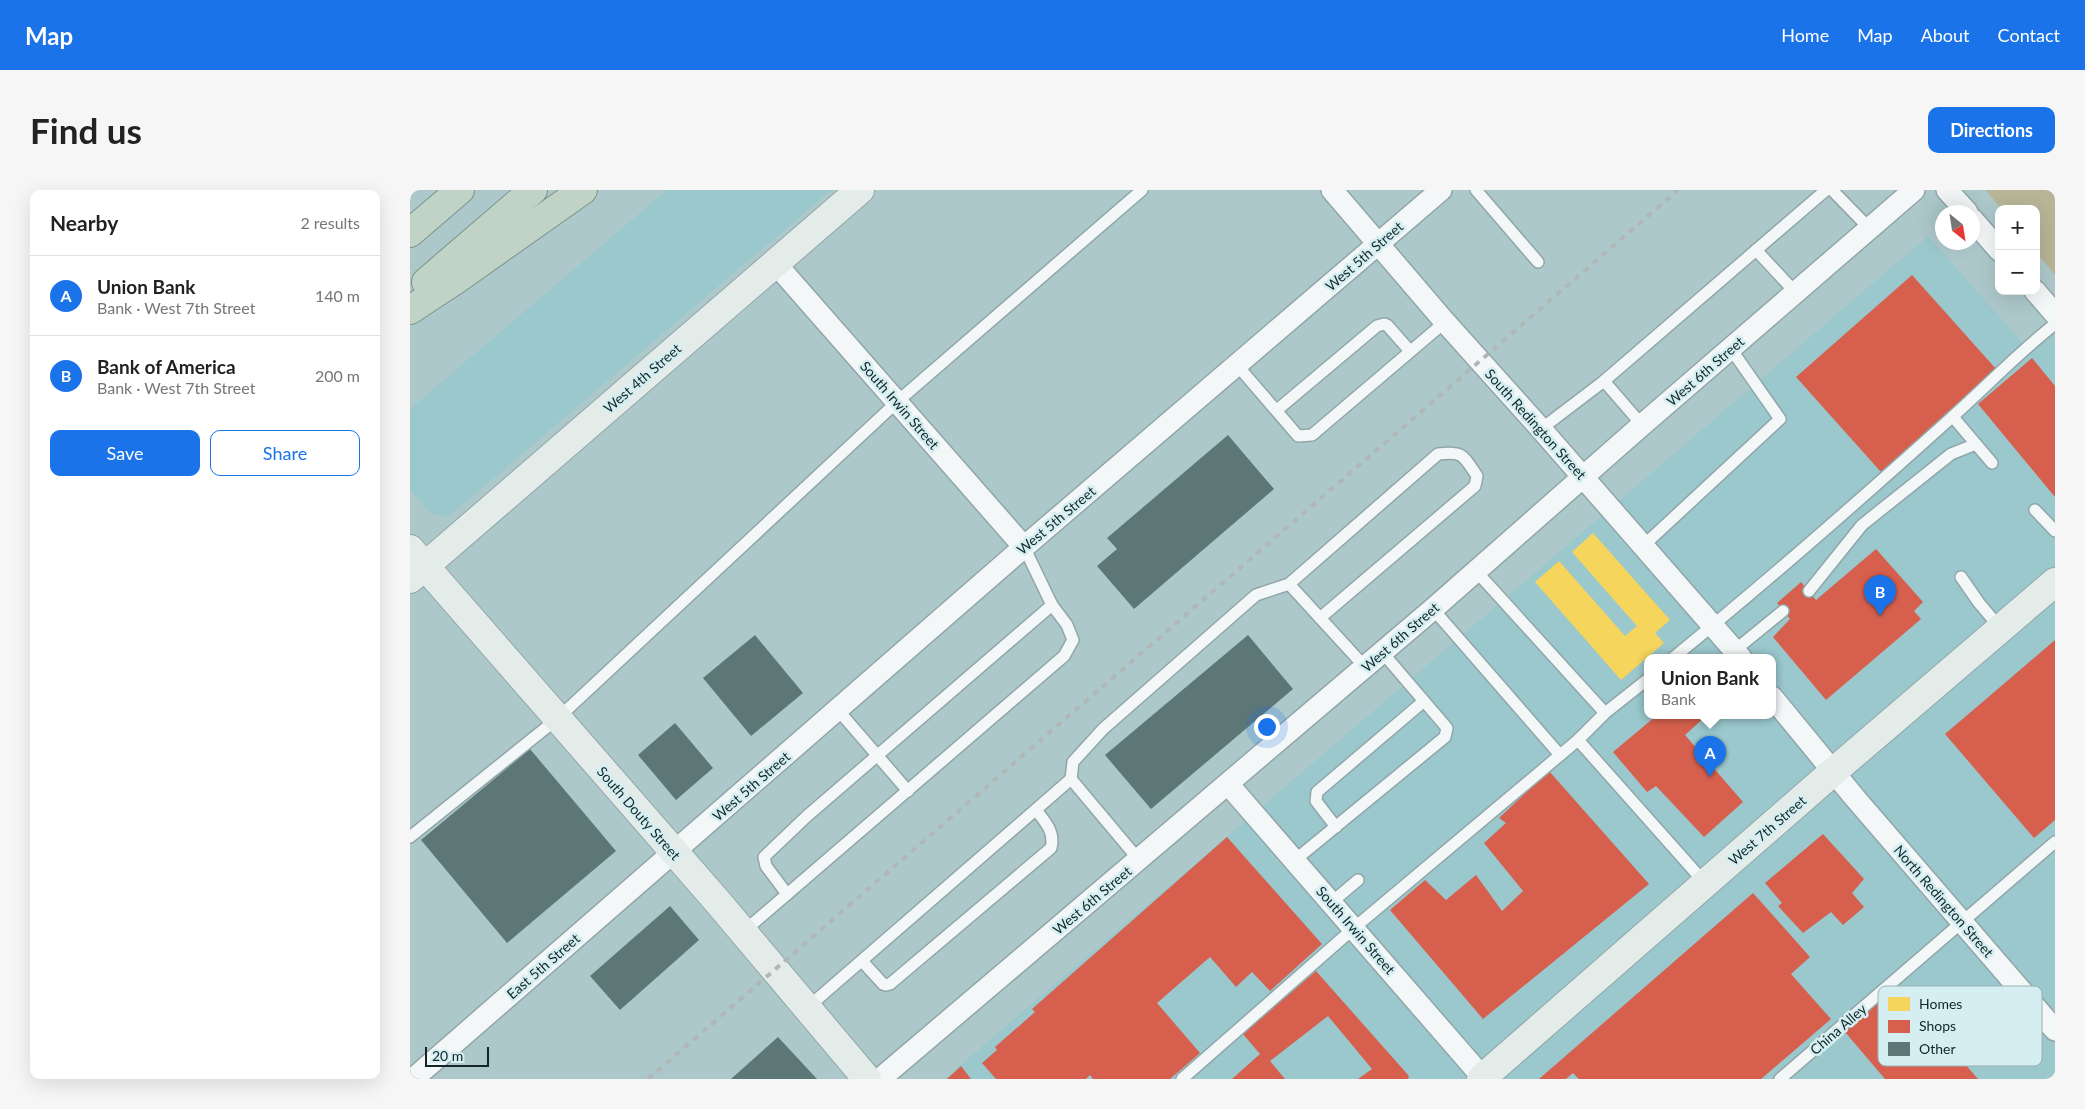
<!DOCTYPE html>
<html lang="en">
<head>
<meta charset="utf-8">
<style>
  body { margin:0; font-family:Lato,sans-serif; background:#f6f6f6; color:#222 }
  .controls { position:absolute; right:15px; top:15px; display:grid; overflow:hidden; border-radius:10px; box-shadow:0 5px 20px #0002 }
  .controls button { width:45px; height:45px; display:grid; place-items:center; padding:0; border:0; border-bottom:1px solid #e0e0e0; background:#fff; color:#222; font:25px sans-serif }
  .compass { position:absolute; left:1525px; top:15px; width:45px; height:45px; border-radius:50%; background:#fff; box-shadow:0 5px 20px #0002; rotate:150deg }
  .scale { position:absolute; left:15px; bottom:12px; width:64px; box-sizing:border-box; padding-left:5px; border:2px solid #122628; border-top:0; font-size:14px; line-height:18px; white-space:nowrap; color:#122628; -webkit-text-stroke:4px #d5eef1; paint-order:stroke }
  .you { position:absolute; left:856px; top:536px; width:18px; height:18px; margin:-12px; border:4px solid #fff; border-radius:50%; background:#1a73e8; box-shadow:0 0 0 8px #1a73e833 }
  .badge { display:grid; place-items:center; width:32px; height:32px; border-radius:50%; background:#1a73e8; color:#fff; font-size:16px; font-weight:700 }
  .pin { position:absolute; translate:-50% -41px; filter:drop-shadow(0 1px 2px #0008) }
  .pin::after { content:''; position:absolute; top:26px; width:18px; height:15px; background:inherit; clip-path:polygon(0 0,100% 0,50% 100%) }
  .popup { position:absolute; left:1234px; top:464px; width:132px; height:65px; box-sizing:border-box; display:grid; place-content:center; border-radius:10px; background:#fff; filter:drop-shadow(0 1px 4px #0005); font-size:16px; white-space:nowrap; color:#767676 }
  .popup b { font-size:19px; color:#222 }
  .popup::after { content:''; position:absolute; left:50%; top:100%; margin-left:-10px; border:10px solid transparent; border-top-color:#fff }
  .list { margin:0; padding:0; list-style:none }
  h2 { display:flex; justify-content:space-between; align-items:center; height:65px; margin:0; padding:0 20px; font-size:21px }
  h2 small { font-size:16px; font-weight:400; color:#767676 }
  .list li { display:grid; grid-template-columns:32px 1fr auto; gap:15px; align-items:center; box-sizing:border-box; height:80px; padding:0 20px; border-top:1px solid #e0e0e0 }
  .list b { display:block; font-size:19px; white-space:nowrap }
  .list p { margin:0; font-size:16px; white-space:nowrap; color:#767676 }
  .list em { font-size:16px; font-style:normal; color:#767676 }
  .actions { display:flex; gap:10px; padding:15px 20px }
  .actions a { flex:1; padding:11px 0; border:1px solid #1a73e8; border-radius:10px; text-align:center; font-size:18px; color:#1a73e8 }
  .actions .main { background:#1a73e8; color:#fff }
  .map { position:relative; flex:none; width:1645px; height:889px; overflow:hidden; border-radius:10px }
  header { display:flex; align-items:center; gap:30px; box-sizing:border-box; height:70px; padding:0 25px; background:#1a73e8; color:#fff }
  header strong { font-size:24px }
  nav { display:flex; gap:28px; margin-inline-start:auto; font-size:18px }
  .intro { display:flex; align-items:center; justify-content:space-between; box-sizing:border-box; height:120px; padding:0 30px }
  h1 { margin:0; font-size:35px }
  .button { padding:12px 22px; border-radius:10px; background:#1a73e8; color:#fff; font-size:18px; font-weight:700 }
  main { display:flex; gap:30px; padding:0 30px }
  aside { flex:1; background:#fff; border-radius:10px; box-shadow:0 5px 20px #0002 }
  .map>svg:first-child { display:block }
</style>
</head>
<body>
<header>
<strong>Map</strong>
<nav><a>Home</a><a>Map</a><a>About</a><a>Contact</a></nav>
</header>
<div class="intro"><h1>Find us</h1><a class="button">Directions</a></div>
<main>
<aside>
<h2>Nearby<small>2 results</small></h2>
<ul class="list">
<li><span class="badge">A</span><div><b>Union Bank</b><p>Bank · West 7th Street</p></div><em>140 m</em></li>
<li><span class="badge">B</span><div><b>Bank of America</b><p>Bank · West 7th Street</p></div><em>200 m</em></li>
</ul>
<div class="actions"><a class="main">Save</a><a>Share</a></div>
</aside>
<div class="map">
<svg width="1645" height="889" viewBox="0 0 1645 889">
  <rect width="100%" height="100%" fill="#adc8cb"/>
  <g fill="#9ac8cd" fill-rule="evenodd">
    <polygon points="257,0 421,0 38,327 21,324 0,299 0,219"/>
    <path d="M 1518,46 L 1619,160 L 1645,138 L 1645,889 L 534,889 ZM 1238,468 L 1362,468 L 1362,526 L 1238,526 Z"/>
  </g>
  <polygon fill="#b7b497" points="1576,0 1645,0 1645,85 1626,62 1626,19 1591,19"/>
  <polygon fill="#f6d55c" points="1183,343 1260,430 1245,443 1254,453 1211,490 1125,392 1149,371 1215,446 1227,436 1162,362"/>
  <g fill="#d6604d">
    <polygon points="1502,85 1587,180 1471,282 1386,187"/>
    <polygon points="1622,168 1645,196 1645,307 1568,214"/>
    <polygon points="1466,359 1513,412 1504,421 1511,429 1416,510 1363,447 1380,429 1367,413 1391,392 1406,410"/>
    <polygon points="1645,450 1645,630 1624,648 1535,544"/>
    <polygon points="1246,526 1296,526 1275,545 1333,612 1294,647 1246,596 1237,602 1203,562"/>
    <polygon points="1139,581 1239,694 1073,829 980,720 1015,690 1036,710 1066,685 1092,721 1113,701 1074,653 1096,633 1089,628"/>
    <polygon points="1413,644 1454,689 1442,703 1454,717 1433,735 1421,722 1393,743 1368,716 1372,713 1355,693"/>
    <polygon points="817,647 912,754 860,801 842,782 826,797 800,767 747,813 790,863 760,889 683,889 680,885 676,889 586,889 572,873 587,860 585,857 625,822 622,819"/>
    <polygon points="1343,703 1400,767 1381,784 1421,829 1351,889 1169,889 1163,883 1156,889 1129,889"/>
    <polygon points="906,781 999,886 998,889 948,889 962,879 918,826 860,871 875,889 822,889 850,864 833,844"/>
    <polygon points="1487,796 1568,889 1475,889 1435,842"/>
    <polygon points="551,876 561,889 537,889"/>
  </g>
  <g fill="#5d7676">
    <polygon points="818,245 864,299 724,419 687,376 707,359 697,348"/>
    <polygon points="345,445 393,503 341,546 293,488"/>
    <polygon points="838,445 883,499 741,619 695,565"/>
    <polygon points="265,533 303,578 266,610 228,565"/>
    <polygon points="120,559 206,661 97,753 11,650"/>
    <polygon points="260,716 289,750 210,820 180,786"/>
    <polygon points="368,847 407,889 321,889"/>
  </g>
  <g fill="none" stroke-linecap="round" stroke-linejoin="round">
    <defs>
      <g id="lane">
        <polyline points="1066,0 1128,72"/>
        <polyline points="1422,0 1460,39"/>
        <polyline points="1346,60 1386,103"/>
        <polyline points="827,175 888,246 902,245 1035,132"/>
        <polyline points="867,220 967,136 974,134 977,135 1000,161"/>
        <polyline points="1543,227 1582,273"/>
        <polyline points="1232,235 1194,191 1416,0"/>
        <polyline points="1131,239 1194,191"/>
        <polyline points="1625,320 1645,341"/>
        <polyline points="1233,356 1370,229 1321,159"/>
        <polyline points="1066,381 1195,523"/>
        <polyline points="1551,387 1569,413 1591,439"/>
        <polyline points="879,394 955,477"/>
        <polyline points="1399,401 1452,335 1541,264 1566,254"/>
        <polyline points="1023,419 1150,565"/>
        <polyline points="1324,461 1373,421"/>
        <path d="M 1263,468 C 1358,391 1450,310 1541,228 C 1576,197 1608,163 1645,134"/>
        <polyline points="428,520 498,601"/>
        <polyline points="1168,550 1295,693"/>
        <polyline points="926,637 906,611 907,602 1014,511"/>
        <polyline points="0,647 147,529 488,211 732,0"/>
        <path d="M 729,670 L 661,589 L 663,572 L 693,539 L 846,405 L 879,394 L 1028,264 C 1053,261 1053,265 1067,286 L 1065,296 L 910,428"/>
        <polyline points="885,670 1035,547 1037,538 972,462"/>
        <polyline points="377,704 356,676 354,667 397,626 642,415"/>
        <polyline points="922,712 948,690"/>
        <polyline points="333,742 654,466 663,450 657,435 642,415 614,357"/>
        <path d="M 452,771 L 473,794 L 476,795 L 480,794 L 641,658 C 645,642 636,633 626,620"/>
        <polyline points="397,818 661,589"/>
        <polyline points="772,889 944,738 1168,550 1195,523 1238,489"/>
        <polyline points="1370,889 1645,652"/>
      </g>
      <g id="street">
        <polyline points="922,0 1035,132 1131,239 1331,468"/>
        <polyline points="1537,0 1557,22"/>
        <polyline points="1562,29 1589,60"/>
        <polyline points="365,73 614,357"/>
        <polyline points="1625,101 1645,124"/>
        <polyline points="1362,507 1445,608 1645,840"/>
        <polyline points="818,594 1074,889"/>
        <polyline points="3,889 614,357 1031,0"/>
        <polyline points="470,889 1023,419 1232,235 1504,0"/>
      </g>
      <g id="secondary">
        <polyline points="0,359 307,711 457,889"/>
        <polyline points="0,389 450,0"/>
        <polyline points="1071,889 1424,581 1645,392"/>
      </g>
      <g id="highway">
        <polyline points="0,43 50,0"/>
        <polyline points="16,92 123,0"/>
        <polyline points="0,120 47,89 173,0"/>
      </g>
    </defs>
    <use href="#lane" stroke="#91a6a9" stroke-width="14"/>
    <use href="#street" stroke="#91a6a9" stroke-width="24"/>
    <use href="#secondary" stroke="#91a6a9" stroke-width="30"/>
    <use href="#highway" stroke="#799489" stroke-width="30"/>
    <use href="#lane" stroke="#f3f7f7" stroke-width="11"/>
    <use href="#street" stroke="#f3f7f7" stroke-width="21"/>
    <use href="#secondary" stroke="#e4ece9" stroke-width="28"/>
    <use href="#highway" stroke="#c1d2c6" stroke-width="28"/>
    <polyline stroke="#b0b7b7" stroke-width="4" stroke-dasharray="6 6" stroke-linecap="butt" points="238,889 1268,0"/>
  </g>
  <g text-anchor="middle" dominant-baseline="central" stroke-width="5" stroke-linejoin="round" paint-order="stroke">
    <g font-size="14" fill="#122628" stroke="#d5eef1">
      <text transform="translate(954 66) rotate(-41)">West 5th Street</text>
      <text transform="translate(1295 181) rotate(-41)">West 6th Street</text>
      <text transform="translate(232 188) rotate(-41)">West 4th Street</text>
      <text transform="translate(490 215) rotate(49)">South Irwin Street</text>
      <text transform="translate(1126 234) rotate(48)">South Redington Street</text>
      <text transform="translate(646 330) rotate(-40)">West 5th Street</text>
      <text transform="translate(990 447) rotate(-41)">West 6th Street</text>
      <text transform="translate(341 596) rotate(-41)">West 5th Street</text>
      <text transform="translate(229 623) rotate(49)">South Douty Street</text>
      <text transform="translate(1357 640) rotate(-41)">West 7th Street</text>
      <text transform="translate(682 710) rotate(-40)">West 6th Street</text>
      <text transform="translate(1534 711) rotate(49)">North Redington Street</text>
      <text transform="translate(946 740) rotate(49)">South Irwin Street</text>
      <text transform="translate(133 776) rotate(-41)">East 5th Street</text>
      <text transform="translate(1428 839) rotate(-41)">China Alley</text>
    </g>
  </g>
  <rect x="1468" y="796" width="164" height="80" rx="8" fill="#d5eef1" stroke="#9ab2b5" stroke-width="1"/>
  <rect x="1478" y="807" width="22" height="14" fill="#f6d55c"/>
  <rect x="1478" y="830" width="22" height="13" fill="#d6604d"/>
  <rect x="1478" y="852" width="22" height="14" fill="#5d7676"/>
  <g font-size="14" fill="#122628">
    <text x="1509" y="819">Homes</text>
    <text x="1509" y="841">Shops</text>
    <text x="1509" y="864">Other</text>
  </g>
</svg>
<div class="controls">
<button>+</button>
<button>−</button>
</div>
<svg class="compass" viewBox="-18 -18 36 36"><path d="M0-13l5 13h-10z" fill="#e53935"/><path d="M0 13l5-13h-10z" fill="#767676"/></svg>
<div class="scale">20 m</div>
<div class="you"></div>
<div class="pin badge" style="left:1300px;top:587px">A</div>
<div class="popup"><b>Union Bank</b>Bank</div>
<div class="pin badge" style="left:1470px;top:426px">B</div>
</div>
</main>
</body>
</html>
